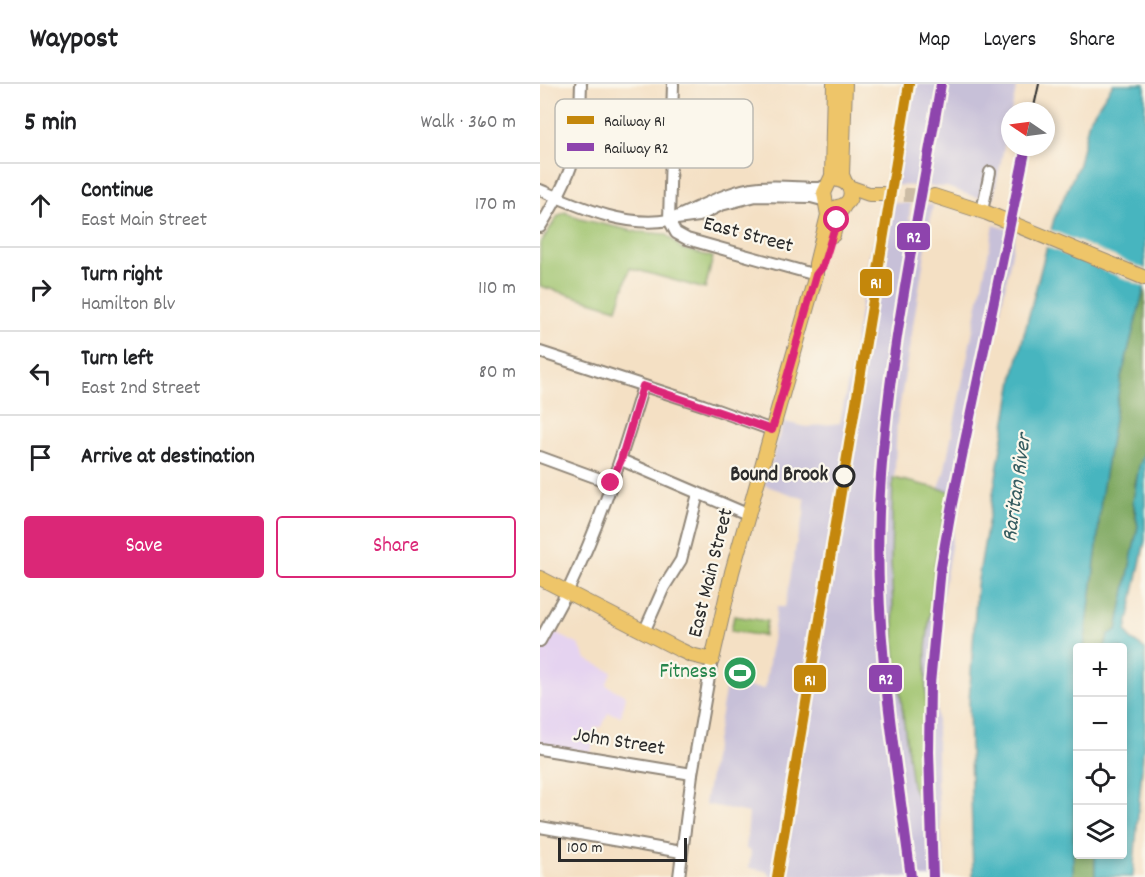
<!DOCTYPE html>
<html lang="en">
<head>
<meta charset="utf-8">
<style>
	body { margin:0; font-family:Dekko,sans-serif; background:#f2f2f2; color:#202124 }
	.controls { position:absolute; right:18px; bottom:18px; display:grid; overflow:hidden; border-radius:6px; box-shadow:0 3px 9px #0003 }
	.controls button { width:54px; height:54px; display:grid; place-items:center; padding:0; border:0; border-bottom:2px solid #e0e0e0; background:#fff; color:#202124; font:30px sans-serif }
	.compass { position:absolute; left:461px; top:18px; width:54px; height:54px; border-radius:50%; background:#fff; box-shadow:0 3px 9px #0003; rotate:283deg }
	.scale { position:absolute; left:18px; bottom:15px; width:129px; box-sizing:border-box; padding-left:6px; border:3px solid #2b2b2b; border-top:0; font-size:16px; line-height:21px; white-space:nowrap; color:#2b2b2b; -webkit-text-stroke:4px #fbf7ec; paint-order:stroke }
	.stop { position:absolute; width:18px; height:18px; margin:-14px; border:4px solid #db2777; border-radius:50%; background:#fff }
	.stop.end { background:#db2777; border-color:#fff; box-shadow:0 2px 6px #0008 }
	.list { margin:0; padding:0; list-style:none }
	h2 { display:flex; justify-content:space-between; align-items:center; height:78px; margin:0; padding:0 24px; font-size:26px }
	h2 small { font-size:20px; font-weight:400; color:#757577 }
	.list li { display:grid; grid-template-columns:39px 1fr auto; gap:18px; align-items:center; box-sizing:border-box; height:84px; padding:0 24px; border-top:2px solid #e0e0e0 }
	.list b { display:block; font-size:22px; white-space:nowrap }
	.list p { margin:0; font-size:20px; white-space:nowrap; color:#757577 }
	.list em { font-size:20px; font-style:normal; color:#757577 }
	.actions { display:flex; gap:12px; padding:18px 24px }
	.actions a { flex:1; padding:14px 0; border:2px solid #db2777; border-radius:6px; text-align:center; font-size:21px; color:#db2777 }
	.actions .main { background:#db2777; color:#fff }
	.icon { flex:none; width:33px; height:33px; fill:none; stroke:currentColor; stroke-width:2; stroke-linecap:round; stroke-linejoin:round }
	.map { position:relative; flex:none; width:605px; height:793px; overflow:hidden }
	header { display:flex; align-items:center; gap:36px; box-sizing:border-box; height:84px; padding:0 30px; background:#fff; border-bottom:2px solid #e0e0e0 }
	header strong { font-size:28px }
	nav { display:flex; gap:33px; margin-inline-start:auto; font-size:21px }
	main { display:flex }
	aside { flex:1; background:#fff }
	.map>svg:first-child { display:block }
	.built { fill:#e5d3f0 }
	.industrial { fill:#c7c0d8 }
	.green { fill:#9ec26c; stroke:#64764c; stroke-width:1.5 }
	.forest { fill:#7ea860; stroke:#546a46; stroke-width:1.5 }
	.water { fill:#46b5bf; stroke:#387075; stroke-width:1.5 }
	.pier { fill:#f4e0c4 }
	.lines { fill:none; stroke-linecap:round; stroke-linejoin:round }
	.major-tunnel { stroke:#ccbca5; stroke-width:14; stroke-dasharray:14 7; stroke-linecap:butt }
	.minor-casing { stroke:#908678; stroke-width:14 }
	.major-casing { stroke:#908678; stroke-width:16 }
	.minor { stroke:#fff; stroke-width:10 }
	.major { stroke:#eec569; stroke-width:14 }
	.rail { stroke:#2b2b2b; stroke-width:2 }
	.rail-1-casing { stroke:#fbf7ec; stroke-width:15 }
	.rail-2-casing { stroke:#fbf7ec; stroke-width:15 }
	.rail-1 { stroke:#c4870b; stroke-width:10 }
	.rail-2 { stroke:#8e44ad; stroke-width:10 }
	.route { stroke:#db2777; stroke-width:8 }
	.stop-dot { fill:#fbf7ec; stroke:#2b2b2b; stroke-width:3 }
	.labels { text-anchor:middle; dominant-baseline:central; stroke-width:4.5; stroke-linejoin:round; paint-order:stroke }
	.street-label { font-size:21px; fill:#2b2b2b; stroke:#fbf7ec }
	.stop-label { font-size:21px; font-weight:bold; fill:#2b2b2b; stroke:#fbf7ec; text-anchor:end }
	.leisure-label { font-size:21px; fill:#27864d; stroke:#fbf7ec; text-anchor:end }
	.water-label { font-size:22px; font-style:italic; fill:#345b5f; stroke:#fbf7ec }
	.key { fill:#fbf7ec; stroke:#bdbab2; stroke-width:1.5 }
	.key-label { font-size:16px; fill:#2b2b2b }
	.line-badge { stroke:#fbf7ec; stroke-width:2 }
	.badge-label { font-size:16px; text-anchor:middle; font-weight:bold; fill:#fff }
</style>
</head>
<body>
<header>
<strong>Waypost</strong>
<nav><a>Map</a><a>Layers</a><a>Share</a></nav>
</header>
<main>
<aside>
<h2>5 min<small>Walk · 360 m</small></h2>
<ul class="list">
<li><svg class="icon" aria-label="ahead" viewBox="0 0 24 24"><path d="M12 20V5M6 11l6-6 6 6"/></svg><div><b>Continue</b><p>East Main Street</p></div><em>170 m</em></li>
<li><svg class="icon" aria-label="right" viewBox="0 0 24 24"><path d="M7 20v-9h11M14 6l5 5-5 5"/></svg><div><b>Turn right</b><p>Hamilton Blv</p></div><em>110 m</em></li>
<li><svg class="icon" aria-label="left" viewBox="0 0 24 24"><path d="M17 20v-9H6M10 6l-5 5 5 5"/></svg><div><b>Turn left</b><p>East 2nd Street</p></div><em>80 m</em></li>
<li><svg class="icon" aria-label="arrive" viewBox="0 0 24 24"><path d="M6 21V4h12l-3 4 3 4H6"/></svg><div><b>Arrive at destination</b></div></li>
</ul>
<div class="actions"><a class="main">Save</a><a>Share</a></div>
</aside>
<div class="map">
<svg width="605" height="793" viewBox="0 0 605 793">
	<rect width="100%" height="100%" fill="#fbf7ec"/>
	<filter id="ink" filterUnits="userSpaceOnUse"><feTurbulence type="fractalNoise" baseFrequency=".0167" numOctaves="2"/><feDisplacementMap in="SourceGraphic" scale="12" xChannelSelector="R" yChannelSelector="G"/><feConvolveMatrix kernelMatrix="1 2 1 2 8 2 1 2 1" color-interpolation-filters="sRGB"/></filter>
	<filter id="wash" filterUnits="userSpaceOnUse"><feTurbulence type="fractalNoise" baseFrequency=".008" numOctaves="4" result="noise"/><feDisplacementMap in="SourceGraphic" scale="24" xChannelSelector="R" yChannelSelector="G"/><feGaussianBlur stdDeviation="1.35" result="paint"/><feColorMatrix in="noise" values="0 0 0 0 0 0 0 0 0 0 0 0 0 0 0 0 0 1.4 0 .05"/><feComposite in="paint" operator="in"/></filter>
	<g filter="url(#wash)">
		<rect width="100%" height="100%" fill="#f4e0c4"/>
		<path class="built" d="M12,547l27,14 7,14 26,13 -6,13 20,11 -5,20 -13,-3 -6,14h-7l-4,26 -51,-9v-90z"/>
		<g class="industrial">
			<path d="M363,0h114l-24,116 -21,-4 -25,-9 -58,-2z"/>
			<path d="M345,119h26l-2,16 3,1 5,-17 16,2 -36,217 -6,139 4,91 17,132 12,30 2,-165 10,-92 14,-66 -11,-3 5,-15 50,-248 22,7 -25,128 -31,133 -18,107 -5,83v99l8,95h-174l-5,-6 -17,-3 2,-17 -5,-2 3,-36 -44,-9 21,-119 39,4 12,-82h8l12,-67 7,-24 1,-17 -41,-14 20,-63 23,5 33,-4 12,-63 18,-109 10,-24z"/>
		</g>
		<g class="green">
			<path d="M25,128l15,7 58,13 28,2 16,15 31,8 -8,32 -75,-21 -13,41 -77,-23v-42l18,-28z"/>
			<path d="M353,394l57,13 -14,66 -10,92 -1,167 -13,-31 -17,-133 -4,-91z"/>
			<path d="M194,532l33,5 -3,15 -33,-5z"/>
		</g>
		<g class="forest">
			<path d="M603,207h2v160l-10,32 -1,28 4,15 -21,104 -11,11 -1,6 -21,1 13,-102 4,-48 20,-120z"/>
			<path d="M537,631l1,139 17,1v22h-22v-87z"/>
		</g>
		<g class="water">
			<path d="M573,0h32v201l-24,93 -20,120 -4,48 -13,101 -6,1c-1,76 -5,152 -5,229h-100l-4,-175 8,-117 38,-216 39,-150 25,-55 10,-44z"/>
			<path d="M605,367v89l-19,91 5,8 14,10v81l-12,147h-38v-22l27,-1v-206l-17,-1 4,-13 8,-4 21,-104 -5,-25 6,-35z"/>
		</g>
		<path class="pier" d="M509,145l96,40v18l-101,-41z"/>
	</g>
	<g filter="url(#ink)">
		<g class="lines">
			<path class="major-tunnel" d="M343,110l51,2"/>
			<defs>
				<g id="minor">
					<path d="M133,0l-4,136 7,13 11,6 129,36"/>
					<path d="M0,106c40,17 85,38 129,30"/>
					<path d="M286,117l-15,-4 -55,-1 -35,9 -22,11 -30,4c30,-12 58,-30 91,-33 20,-2 40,1 60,1l7,-3"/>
					<path d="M442,127l8,-39"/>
					<path d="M0,143c15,-24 31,-53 37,-81 4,-20 3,-42 4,-62"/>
					<path d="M0,268l163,53 69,25"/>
					<path d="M0,373l71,26"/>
					<path d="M81,376l126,54"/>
					<path d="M104,548l20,-45 17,-27 17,-66"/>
					<path d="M0,557c10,-19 21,-38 31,-57 30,-63 52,-131 72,-198"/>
					<path d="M0,665l152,25"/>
					<path d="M0,743l141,25"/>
					<path d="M139,793l13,-103 20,-114"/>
				</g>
				<g id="major">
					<path d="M305,0l-3,91 3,7"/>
					<path d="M309,103l20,7h14"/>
					<path d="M394,112l53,17 158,65"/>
					<path d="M297,123c17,-2 19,-23 1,-27"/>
					<path d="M293,151l5,-20 6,-9"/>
					<path d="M0,494l138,71 13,6 21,5 20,-88 84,-297v-11l12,-49 -4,-22 8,-17 2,-92"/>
				</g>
			</defs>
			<use href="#minor" class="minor-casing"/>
			<use href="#major" class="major-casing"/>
			<use href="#minor" class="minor"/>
			<use href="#major" class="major"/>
			<g class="rail">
				<path d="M493,27l6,-27"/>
				<path d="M371,793c-16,-122 -37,-243 -32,-366 6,-143 38,-286 62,-427"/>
				<path d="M393,793l-4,-125 1,-68 11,-117 11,-63 74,-357"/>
			</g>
			<defs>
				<path id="rail-1" d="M237,793l132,-793"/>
				<g id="rail-2">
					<path d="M371,793c-16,-122 -37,-243 -32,-366 6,-143 38,-286 62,-427"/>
					<path d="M393,793l-4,-125 1,-68 11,-117 11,-63 74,-357"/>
				</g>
			</defs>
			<use href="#rail-1" class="rail-1-casing"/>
			<use href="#rail-2" class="rail-2-casing"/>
			<use href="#rail-1" class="rail-1"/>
			<use href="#rail-2" class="rail-2"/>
		</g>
	</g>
	<g class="lines" filter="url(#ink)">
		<path class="route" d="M71,399l10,-23 22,-74 129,44 44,-155 7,-9 14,-46"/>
	</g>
	<defs>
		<symbol id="stadium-disc" viewBox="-11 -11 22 22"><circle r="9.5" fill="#2e9e5b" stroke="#fbf7ec"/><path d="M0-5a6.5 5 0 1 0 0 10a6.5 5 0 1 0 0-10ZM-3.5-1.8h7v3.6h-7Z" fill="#fff"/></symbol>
	</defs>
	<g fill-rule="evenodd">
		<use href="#stadium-disc" x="181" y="570" width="38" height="38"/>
	</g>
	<circle class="stop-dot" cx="304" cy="392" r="10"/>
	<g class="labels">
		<g class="street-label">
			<text transform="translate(208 152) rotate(15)">East Street</text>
			<text transform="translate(172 489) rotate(-76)">East Main Street</text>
			<text transform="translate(79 659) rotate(9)">John Street</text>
		</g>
		<g class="stop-label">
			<text x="288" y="392">Bound Brook</text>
		</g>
		<g class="leisure-label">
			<text x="177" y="589">Fitness</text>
		</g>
		<g class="water-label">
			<text transform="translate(478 404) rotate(-82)">Raritan River</text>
		</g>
	</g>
	<rect x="15" y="15" width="198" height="69" rx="9" class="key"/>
	<rect x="27" y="32" width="27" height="8" fill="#c4870b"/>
	<rect x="27" y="59" width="27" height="8" fill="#8e44ad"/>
	<g class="key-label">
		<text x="64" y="42">Railway R1</text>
		<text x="64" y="69">Railway R2</text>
	</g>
	<g class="line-badge">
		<rect x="356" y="138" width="35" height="29" rx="6" fill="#8e44ad"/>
		<rect x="319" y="184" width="34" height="29" rx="6" fill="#c4870b"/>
		<rect x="328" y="580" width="35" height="29" rx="6" fill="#8e44ad"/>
		<rect x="253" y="580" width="34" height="29" rx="6" fill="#c4870b"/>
	</g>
	<g class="badge-label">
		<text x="374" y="158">R2</text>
		<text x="336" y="204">R1</text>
		<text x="346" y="600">R2</text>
		<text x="270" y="601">R1</text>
	</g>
</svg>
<div class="controls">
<button>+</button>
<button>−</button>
<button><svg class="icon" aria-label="locate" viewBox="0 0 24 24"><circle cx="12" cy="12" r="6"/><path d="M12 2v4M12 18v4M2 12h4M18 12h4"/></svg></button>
<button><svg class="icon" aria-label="layers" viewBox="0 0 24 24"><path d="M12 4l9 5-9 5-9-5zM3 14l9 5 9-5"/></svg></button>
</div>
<svg class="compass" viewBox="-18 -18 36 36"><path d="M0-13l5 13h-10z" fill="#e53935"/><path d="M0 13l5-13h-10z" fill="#757577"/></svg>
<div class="scale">100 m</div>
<div class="stop" style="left:297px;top:136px"></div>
<div class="stop end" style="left:71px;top:399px"></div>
</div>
</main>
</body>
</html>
